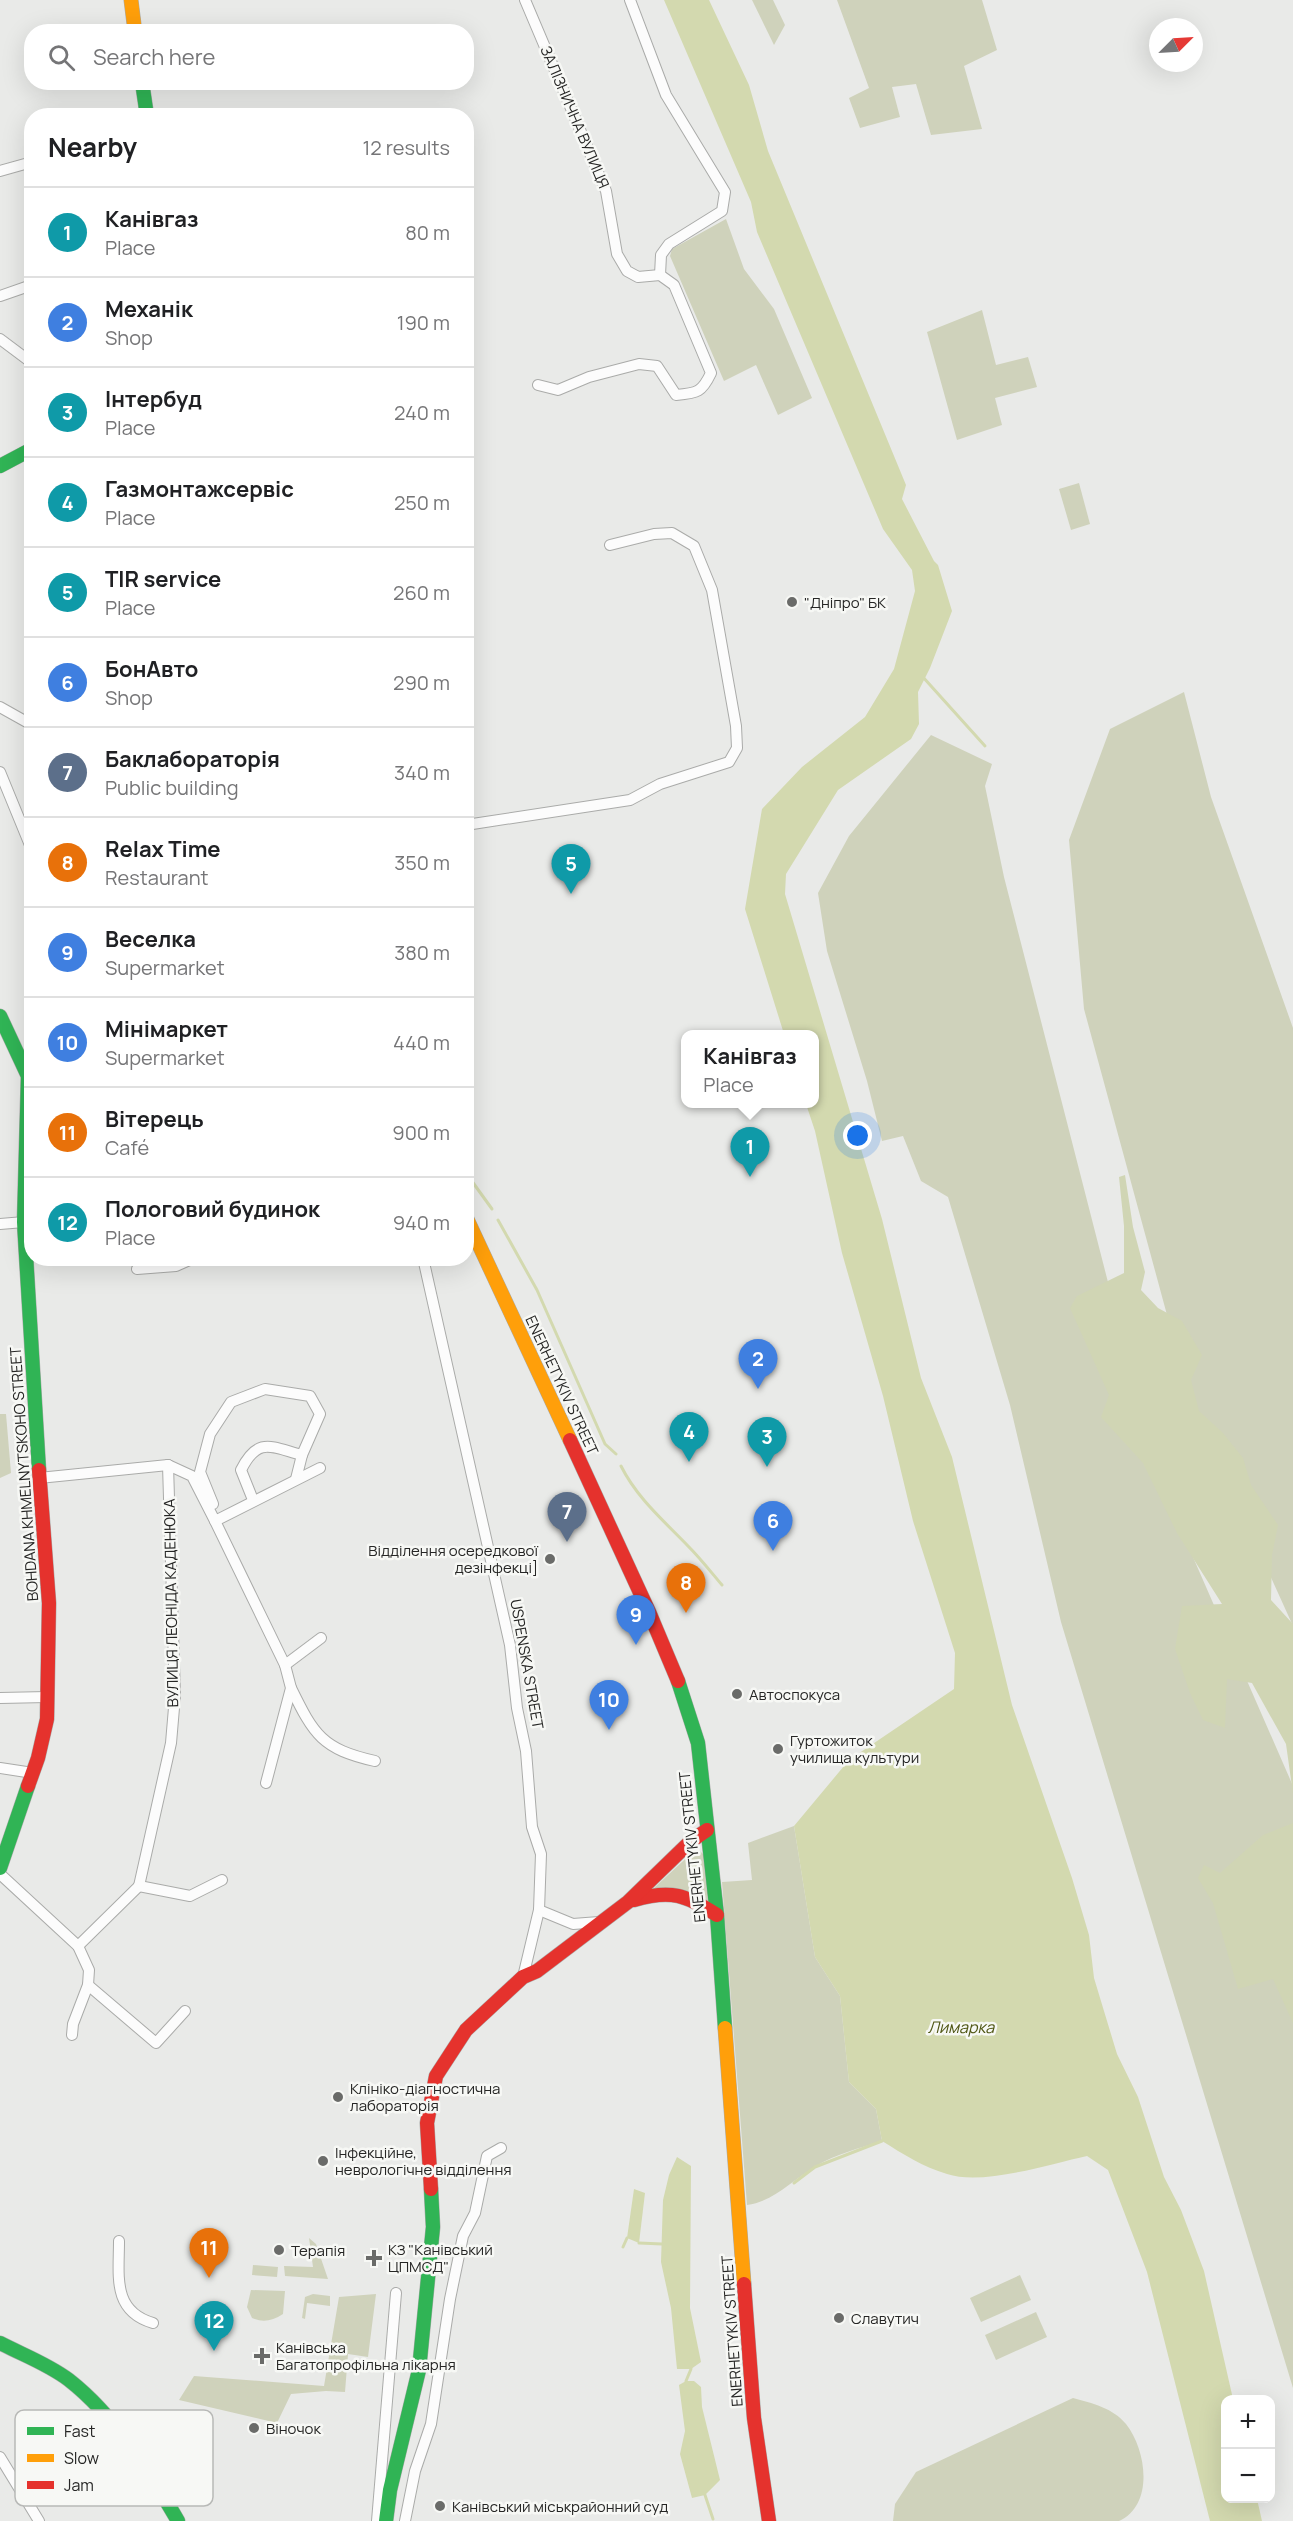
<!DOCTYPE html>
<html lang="en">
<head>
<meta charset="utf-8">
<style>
	body { margin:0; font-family:Manrope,sans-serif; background:#f2f2f2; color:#202124 }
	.controls { position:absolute; right:18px; bottom:18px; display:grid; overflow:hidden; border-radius:12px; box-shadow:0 6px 24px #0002 }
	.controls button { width:54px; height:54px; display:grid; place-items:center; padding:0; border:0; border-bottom:2px solid #e0e0e0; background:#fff; color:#202124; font:30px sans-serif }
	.compass { position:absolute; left:1149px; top:18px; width:54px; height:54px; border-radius:50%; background:#fff; box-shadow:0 6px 24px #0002; rotate:66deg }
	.you { position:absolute; left:858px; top:1136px; width:21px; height:21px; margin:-15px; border:4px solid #fff; border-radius:50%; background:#1a73e8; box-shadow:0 0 0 9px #1a73e833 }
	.badge { display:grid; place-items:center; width:39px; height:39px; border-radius:50%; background:#ea580c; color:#fff; font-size:20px; font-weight:700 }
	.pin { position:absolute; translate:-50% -50px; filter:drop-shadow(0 2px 3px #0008) }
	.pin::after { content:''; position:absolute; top:32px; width:21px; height:18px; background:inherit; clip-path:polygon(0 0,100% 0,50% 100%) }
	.popup { position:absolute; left:681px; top:1030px; width:138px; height:78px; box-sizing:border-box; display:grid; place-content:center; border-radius:12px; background:#fff; filter:drop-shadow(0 2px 4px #0005); font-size:20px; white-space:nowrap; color:#757577 }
	.popup b { font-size:22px; color:#202124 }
	.popup::after { content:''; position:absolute; left:50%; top:100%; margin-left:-12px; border:12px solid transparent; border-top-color:#fff }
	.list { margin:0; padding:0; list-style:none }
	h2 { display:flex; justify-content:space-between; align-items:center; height:78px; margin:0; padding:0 24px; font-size:26px }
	h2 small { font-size:20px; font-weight:400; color:#757577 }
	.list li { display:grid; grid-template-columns:39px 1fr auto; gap:18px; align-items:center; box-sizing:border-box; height:90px; padding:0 24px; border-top:2px solid #e0e0e0 }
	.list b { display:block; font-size:22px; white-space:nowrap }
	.list p { margin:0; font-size:20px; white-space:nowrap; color:#757577 }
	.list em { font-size:20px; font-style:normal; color:#757577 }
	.icon { flex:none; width:33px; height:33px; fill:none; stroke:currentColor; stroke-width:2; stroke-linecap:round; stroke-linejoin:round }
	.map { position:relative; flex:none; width:1293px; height:2521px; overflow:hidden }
	.search { position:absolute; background:#fff; box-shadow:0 6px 24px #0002; left:24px; top:24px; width:450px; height:66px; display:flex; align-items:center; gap:15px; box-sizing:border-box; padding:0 21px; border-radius:24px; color:#757577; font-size:22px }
	.panel { position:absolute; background:#fff; box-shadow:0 6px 24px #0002; left:24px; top:108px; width:450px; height:1158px; border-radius:24px }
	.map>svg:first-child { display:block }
	.green { fill:#cfd2bb }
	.forest { fill:#d0d5b4 }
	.water { fill:#d3d9af }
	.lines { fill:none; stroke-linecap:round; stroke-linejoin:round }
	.stream { stroke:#d3d9af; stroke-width:3 }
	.street-casing { stroke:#aaaba9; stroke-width:12 }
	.fast-casing { stroke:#aaaba9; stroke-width:15 }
	.slow-casing { stroke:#aaaba9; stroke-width:15 }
	.jam-casing { stroke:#aaaba9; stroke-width:15 }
	.street { stroke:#fcfcfc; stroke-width:10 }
	.fast { stroke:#30b455; stroke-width:14 }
	.slow { stroke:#ff9f0a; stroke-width:14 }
	.jam { stroke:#e5322d; stroke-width:14 }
	.poi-dot { fill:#6a6b69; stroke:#f7f8f5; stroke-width:2 }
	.labels { text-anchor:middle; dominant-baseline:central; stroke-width:5; stroke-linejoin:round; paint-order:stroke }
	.street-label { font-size:15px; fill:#262625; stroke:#f7f8f5 }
	.poi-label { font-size:15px; fill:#262625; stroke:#f7f8f5; text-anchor:start }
	.water-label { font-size:16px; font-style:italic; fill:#4f5614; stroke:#f7f8f5 }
	.key { fill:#f7f8f5; stroke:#b8b9b7; stroke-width:1.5 }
	.key-label { font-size:16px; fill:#262625 }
</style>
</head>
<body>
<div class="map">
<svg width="1293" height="2521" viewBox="0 0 1293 2521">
	<rect width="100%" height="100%" fill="#e9eae8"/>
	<g class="green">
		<path d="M752,0h21l12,25 -11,20z"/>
		<path d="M837,0h145l15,50 -33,16 18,63 -51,6 -15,-51 -24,3 8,30 -40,11 -11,-30 20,-10z"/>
		<path d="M726,219l18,50 30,40 38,89 -34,17 -22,-50 -32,16 -54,-125 2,-7z"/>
		<path d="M982,310l14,55 32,-8 9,30 -42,11 7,27 -45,15 -30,-108z"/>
		<path d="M1079,483l11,41 -19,6 -12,-41z"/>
		<path d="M1184,692l27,105 82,231v598l-104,-230 -105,-387 -15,-169 41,-111z"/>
		<path d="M931,735l61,29 -7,22 19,91 154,600 135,309v602l-232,-766 -51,-217 -62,-208 -27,-16 -18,-45 -21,5 -15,-60 -40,-130 -9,-58 31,-57z"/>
		<path d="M0,1414h6l5,59 -11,5z"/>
		<path d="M794,1826l21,131 25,39 9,86 27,27 6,32c-22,7 -46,13 -66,25 -24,14 -41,35 -69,39l-25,-323 30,-2 -4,-37z"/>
		<path d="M697,1848l6,6 5,48 -55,-13z"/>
		<path d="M309,2238l7,6 12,35 -43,-3 -1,-10 29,1z"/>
		<path d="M253,2265l25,2 -1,10 -25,-2z"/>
		<path d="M1020,2275l11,25 -50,22 -11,-24z"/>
		<path d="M251,2290l34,1 -2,23c-11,7 -20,9 -31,4l-5,-11z"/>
		<path d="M313,2294l17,2v10l-23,-3 -2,16 -3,-1 3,-21z"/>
		<path d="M376,2294l-8,63 -20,-3 -3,38 -19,-1 -35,3 -14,29 -98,-23 15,-24 130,10 15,-89z"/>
		<path d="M1036,2312l11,25 -51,23 -11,-25z"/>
		<path d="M1073,2398c19,5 40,10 53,26 21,27 28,81 -7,97h-226l2,-17 21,-32z"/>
	</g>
	<g class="forest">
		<path d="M1125,1175l8,52 12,45 -4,18 17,18 24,13 20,34 -11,25 8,31 24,22 20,25 8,27 27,40 -6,30 -1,45 22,24v170l-7,-50 -34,-61 -25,-4 -2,49 -22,-8 -13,-27 -15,-44 7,-43 40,-2 -45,-71 -34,-70 -42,-46 8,-22 -39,-87 7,-12 47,-23v-47l-5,-49z"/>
		<path d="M1293,1823v200l-20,-44 -35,10 -25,-86 -15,-25 6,-13 16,8 43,-38z"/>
	</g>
	<g class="water">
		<path d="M664,0h45l40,85 19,66 138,334 -4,14 32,62 4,4 14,46 -22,57 -12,24 1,32 -8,15 -73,51 -52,84 -1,20 97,325 39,159 31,79 60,248 60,173 17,57 5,43 23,76 21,43 26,80 17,33 23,61 29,128 -7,1v98l31,1 5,22h-52l-63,-249 -39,-102 -21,-14c-37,8 -104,30 -140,18 -24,-7 -44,-20 -65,-33l-6,-32 -27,-27 -9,-86 -25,-39 -21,-131 55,-66 105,-71 1,-36 -42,-132 -30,-125 -41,-143 -27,-122 -9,-27h8v-70h-30l-39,-125 17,-100 40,-42 63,-50 29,-48 21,-78 -3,-21 -29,-41 -126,-297 -6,-30z"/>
		<path d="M677,2157l14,9 -1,142 11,54 -10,7h-14l-6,-61 -10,-46 2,-62 6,-25z"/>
		<path d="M634,2189l11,4 -6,50 -12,-5z"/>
		<path d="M686,2381h8l7,6 1,20 18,73 -15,15 -13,3 -12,-44 5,-23 -6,-46z"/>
	</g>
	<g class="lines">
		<g class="stream">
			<path d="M922,676l63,70"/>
			<path d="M466,1173l26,36"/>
			<path d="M498,1220l39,70 68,154 11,10"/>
			<path d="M621,1466c16,32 42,54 67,80 12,12 23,26 34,39"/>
			<path d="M794,2183l21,-16 67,-26"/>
			<path d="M639,2243l23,1"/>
			<path d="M623,2247l4,-9"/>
			<path d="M686,2381l5,-12"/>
			<path d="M705,2495l8,24"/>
		</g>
		<defs>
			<g id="street">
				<path d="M525,0l81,191 11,63 10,17 11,6 22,-2 14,10 37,88c-9,19 -13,20 -35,22l-19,-29 -18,-2 -50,13 -31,13 -20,-5"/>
				<path d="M630,0l36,95 59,97 -3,19 -53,33 -8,11 -1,20"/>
				<path d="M0,171l32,-9"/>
				<path d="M0,296l26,-9"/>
				<path d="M0,339l32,24"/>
				<path d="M0,707l32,18"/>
				<path d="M0,772l32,78"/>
				<path d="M466,825l164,-25 30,-16 69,-22 8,-14 -1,-22 -24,-136 -18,-44 -22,-13 -18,1 -44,11"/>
				<path d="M0,1224l24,-2"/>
				<path d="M423,1258l87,387 7,63 9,43 6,76 9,27 -2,56 34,14 26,-2"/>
				<path d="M137,1269l39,-3 18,-8"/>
				<path d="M168,1465l24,11 23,45 105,-53"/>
				<path d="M39,1478l129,-13"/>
				<path d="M296,1479l6,-24"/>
				<path d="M213,1504l-13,-32 10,-38 21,-32 34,-13 45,7 10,18 -18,41c-31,-8 -44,-19 -61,15l12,30"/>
				<path d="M215,1521l70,144 6,23 -25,95"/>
				<path d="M285,1665l36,-27"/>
				<path d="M291,1688c23,47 31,61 84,73"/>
				<path d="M0,1698l47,-1"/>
				<path d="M0,1768l33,5"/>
				<path d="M0,1874l78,72 11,24 -1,15 -15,39 -1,11"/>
				<path d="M139,1886l32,-143 4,-47 -7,-231"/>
				<path d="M139,1886l51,10 32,-16"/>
				<path d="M78,1946l61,-60"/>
				<path d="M523,1977l16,-67"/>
				<path d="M88,1985l68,58 29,-32"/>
				<path d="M119,2241c0,35 -7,70 34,82"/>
				<path d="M0,2457l39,64"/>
				<path d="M377,2521l19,-228"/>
				<path d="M405,2521l10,-50 16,-47 19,-125 13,-63 12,-23 12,-57 14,-8"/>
			</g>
			<g id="fast">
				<path d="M142,82l5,34"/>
				<path d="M0,466l32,-17"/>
				<path d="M0,1016l28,60 -4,146 15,248"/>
				<path d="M678,1681l20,62 19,172 8,113"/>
				<path d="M0,1868l28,-82"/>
				<path d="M0,2343c23,12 48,21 69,37 46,36 80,91 109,141"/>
				<path d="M386,2521l4,-31 29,-120 14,-143 -2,-38"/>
			</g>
			<g id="slow">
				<path d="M131,0l4,32"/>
				<path d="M466,1217l104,223"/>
				<path d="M725,2028l19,256"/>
			</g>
			<g id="jam">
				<path d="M570,1440l79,172 29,69"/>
				<path d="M28,1786l10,-28 9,-39 2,-116 -10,-133"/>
				<path d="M634,1900c37,-11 52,-5 83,15"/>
				<path d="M431,2189l-4,-66 9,-47 30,-46 57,-53 14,-6 91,-69 63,-61 16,-11"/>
				<path d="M744,2284l10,134 15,103"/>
			</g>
		</defs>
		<use href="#street" class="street-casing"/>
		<use href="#fast" class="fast-casing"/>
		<use href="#slow" class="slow-casing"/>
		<use href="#jam" class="jam-casing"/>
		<use href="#street" class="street"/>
		<use href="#fast" class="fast"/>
		<use href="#slow" class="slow"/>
		<use href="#jam" class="jam"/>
	</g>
	<g class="poi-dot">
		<circle cx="792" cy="602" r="6"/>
		<circle cx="550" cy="1559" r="6"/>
		<circle cx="737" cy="1694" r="6"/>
		<circle cx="778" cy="1749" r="6"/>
		<circle cx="338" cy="2097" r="6"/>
		<circle cx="323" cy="2161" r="6"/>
		<circle cx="279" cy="2250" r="6"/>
		<path d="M371 2249h6v6h6v6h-6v6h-6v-6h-6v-6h6z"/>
		<circle cx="839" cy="2318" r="6"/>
		<path d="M259 2347h6v6h6v6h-6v6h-6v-6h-6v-6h6z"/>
		<circle cx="254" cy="2428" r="6"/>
		<circle cx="440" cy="2506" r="6"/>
	</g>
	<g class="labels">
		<g class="street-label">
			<text transform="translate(575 117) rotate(67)">ЗАЛІЗНИЧНА ВУЛИЦЯ</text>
			<text transform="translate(562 1385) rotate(65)">ENERHETYKIV STREET</text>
			<text transform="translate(24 1474) rotate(-94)">BOHDANA KHMELNYTSKOHO STREET</text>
			<text transform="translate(171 1603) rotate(-91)">ВУЛИЦЯ ЛЕОНІДА КАДЕНЮКА</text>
			<text transform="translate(527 1664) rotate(80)">USPENSKA STREET</text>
			<text transform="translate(692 1847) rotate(-96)">ENERHETYKIV STREET</text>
			<text transform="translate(732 2331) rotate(-94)">ENERHETYKIV STREET</text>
		</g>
		<g class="poi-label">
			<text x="804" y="602">"Дніпро" БК</text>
			<text x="538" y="1550" text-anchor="end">Відділення осередкової<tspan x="538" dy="17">дезінфекці]</tspan></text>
			<text x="749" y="1694">Автоспокуса</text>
			<text x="790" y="1740">Гуртожиток<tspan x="790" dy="17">училища культури</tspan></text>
			<text x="350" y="2088">Клініко-діагностична<tspan x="350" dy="17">лабораторія</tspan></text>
			<text x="335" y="2152">Інфекційне,<tspan x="335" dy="17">неврологічне відділення</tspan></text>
			<text x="388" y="2249">КЗ "Канівський<tspan x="388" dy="17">ЦПМСД"</tspan></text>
			<text x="291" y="2250">Терапія</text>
			<text x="851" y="2318">Славутич</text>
			<text x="276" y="2347">Канівська<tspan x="276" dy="17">Багатопрофільна лікарня</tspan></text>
			<text x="266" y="2428">Віночок</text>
			<text x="452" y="2506">Канівський міськрайонний суд</text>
		</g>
		<g class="water-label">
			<text x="961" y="2027">Лимарка</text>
		</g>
	</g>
	<rect x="15" y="2410" width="198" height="96" rx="9" class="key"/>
	<rect x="27" y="2427" width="27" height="8" fill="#30b455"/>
	<rect x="27" y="2454" width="27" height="8" fill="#ff9f0a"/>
	<rect x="27" y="2481" width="27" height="8" fill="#e5322d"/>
	<g class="key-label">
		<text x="64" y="2437">Fast</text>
		<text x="64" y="2464">Slow</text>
		<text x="64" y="2491">Jam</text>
	</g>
</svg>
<div class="controls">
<button>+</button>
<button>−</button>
</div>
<svg class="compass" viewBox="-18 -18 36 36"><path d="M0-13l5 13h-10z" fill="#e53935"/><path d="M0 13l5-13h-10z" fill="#757577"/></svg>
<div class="you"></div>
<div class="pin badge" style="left:750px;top:1177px;background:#0f9aa8">1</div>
<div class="popup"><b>Канівгаз</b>Place</div>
<div class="pin badge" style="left:758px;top:1389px;background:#3f7fe0">2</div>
<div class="pin badge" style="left:767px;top:1467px;background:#0f9aa8">3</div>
<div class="pin badge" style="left:689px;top:1462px;background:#0f9aa8">4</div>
<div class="pin badge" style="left:571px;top:894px;background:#0f9aa8">5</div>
<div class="pin badge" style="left:773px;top:1551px;background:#3f7fe0">6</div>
<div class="pin badge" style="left:567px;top:1542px;background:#5c6f8a">7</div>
<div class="pin badge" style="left:686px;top:1613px;background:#e8710a">8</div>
<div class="pin badge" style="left:636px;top:1645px;background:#3f7fe0">9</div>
<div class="pin badge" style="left:609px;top:1730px;background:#3f7fe0">10</div>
<div class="pin badge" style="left:209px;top:2278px;background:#e8710a">11</div>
<div class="pin badge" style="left:214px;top:2351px;background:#0f9aa8">12</div>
<div class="search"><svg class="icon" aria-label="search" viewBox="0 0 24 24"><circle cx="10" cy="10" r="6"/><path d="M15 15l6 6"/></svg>Search here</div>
<section class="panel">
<h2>Nearby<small>12 results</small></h2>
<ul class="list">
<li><span class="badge" style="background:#0f9aa8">1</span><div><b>Канівгаз</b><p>Place</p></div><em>80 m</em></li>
<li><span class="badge" style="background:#3f7fe0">2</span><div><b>Механік</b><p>Shop</p></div><em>190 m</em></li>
<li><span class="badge" style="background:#0f9aa8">3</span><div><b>Інтербуд</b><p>Place</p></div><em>240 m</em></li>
<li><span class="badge" style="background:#0f9aa8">4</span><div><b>Газмонтажсервіс</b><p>Place</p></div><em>250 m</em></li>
<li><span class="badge" style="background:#0f9aa8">5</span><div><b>TIR service</b><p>Place</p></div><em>260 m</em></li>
<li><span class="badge" style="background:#3f7fe0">6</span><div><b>БонАвто</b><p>Shop</p></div><em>290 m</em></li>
<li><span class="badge" style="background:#5c6f8a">7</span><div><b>Баклабораторія</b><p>Public building</p></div><em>340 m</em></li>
<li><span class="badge" style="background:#e8710a">8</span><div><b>Relax Time</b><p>Restaurant</p></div><em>350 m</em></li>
<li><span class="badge" style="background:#3f7fe0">9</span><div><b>Веселка</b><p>Supermarket</p></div><em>380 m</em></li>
<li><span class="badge" style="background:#3f7fe0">10</span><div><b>Мінімаркет</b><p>Supermarket</p></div><em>440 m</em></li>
<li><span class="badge" style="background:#e8710a">11</span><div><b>Вітерець</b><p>Café</p></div><em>900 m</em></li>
<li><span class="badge" style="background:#0f9aa8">12</span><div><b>Пологовий будинок</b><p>Place</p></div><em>940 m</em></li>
</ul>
</section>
</div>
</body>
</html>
